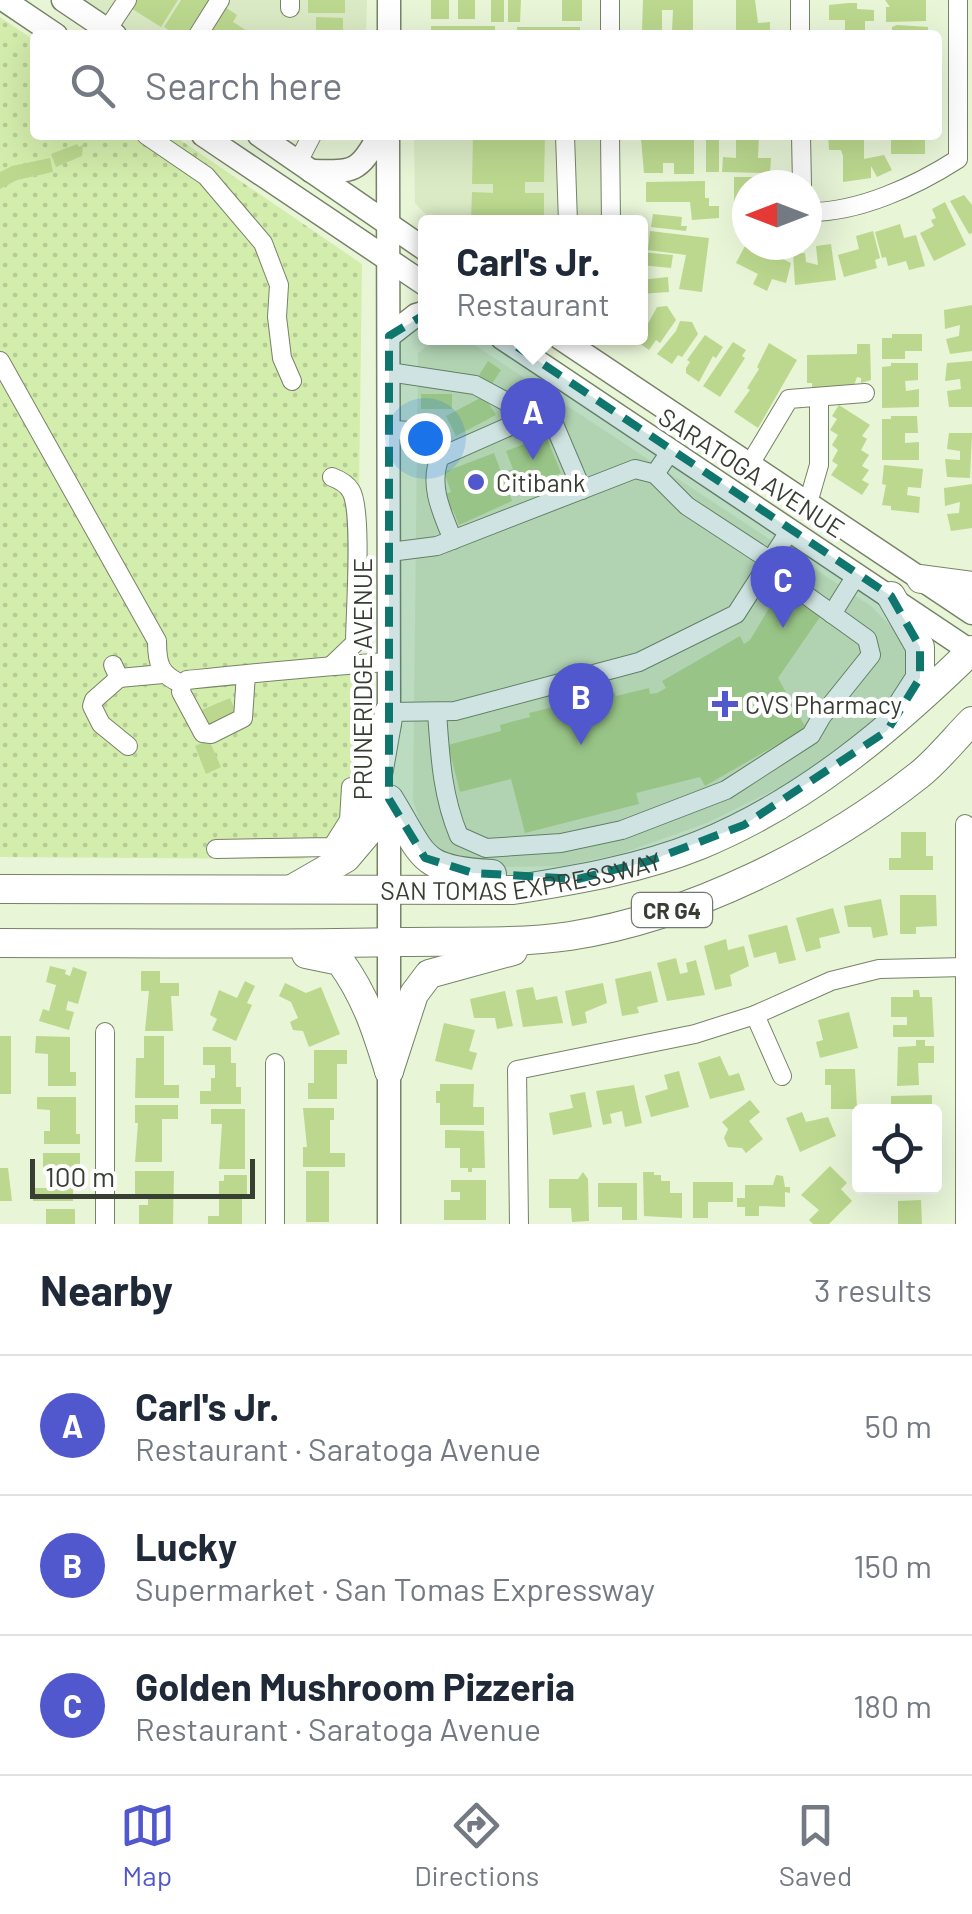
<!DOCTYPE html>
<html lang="en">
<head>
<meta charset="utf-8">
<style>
	body { margin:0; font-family:Barlow,sans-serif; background:#f2f2f3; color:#1f2937 }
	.controls { position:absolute; right:30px; bottom:30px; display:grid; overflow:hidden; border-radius:10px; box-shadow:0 10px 40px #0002 }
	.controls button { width:90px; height:90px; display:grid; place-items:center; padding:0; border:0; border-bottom:2px solid #e0e1e3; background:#fff; color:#1f2937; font:50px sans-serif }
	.compass { position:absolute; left:732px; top:170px; width:90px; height:90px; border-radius:50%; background:#fff; box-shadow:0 10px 40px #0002; rotate:270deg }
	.scale { position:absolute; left:30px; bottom:25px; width:225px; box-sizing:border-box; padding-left:10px; border:5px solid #393e32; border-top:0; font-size:28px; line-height:35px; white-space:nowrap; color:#393e32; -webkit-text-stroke:8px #fff; paint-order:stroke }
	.you { position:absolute; left:425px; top:438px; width:35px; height:35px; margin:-25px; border:8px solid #fff; border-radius:50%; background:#1a73e8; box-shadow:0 0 0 15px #1a73e833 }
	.badge { display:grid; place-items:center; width:65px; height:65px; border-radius:50%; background:#5157cd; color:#fff; font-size:32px; font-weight:700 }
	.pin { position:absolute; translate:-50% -82px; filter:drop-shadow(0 2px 5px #0008) }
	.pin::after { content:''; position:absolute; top:52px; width:35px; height:30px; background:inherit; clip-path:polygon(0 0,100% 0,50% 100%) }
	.popup { position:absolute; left:418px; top:215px; width:230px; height:130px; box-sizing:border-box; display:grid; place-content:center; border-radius:10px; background:#fff; filter:drop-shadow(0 2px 8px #0005); font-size:32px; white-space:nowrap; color:#747a83 }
	.popup b { font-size:38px; color:#1f2937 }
	.popup::after { content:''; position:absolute; left:50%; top:100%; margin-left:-20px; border:20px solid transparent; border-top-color:#fff }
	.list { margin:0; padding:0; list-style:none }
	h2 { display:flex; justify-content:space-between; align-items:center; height:130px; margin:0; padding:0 40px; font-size:42px }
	h2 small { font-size:32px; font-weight:400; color:#747a83 }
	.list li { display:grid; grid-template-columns:65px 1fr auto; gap:30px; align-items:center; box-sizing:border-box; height:140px; padding:0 40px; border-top:2px solid #e0e1e3 }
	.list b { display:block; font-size:38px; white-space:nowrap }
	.list p { margin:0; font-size:32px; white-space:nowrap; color:#747a83 }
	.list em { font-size:32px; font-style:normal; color:#747a83 }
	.icon { flex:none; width:55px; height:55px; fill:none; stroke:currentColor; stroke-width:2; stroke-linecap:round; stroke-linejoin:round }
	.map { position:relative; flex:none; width:972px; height:1224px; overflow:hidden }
	.search { position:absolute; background:#fff; box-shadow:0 10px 40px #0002; left:30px; right:30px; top:30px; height:110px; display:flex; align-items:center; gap:25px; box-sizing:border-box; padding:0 35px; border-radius:10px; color:#747a83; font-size:38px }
	.sheet { height:550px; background:#fff }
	nav { display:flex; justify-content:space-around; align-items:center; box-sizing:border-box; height:140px; border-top:2px solid #e0e1e3; background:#fff; font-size:28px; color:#747a83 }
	nav a { display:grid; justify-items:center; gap:5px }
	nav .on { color:#5157cd }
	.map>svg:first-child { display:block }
	.built { fill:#daeac4 }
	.grass { fill:url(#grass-dots) }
	.building { fill:#bbd88e }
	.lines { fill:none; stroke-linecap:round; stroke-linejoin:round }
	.minor-casing { stroke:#778367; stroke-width:20 }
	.major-casing { stroke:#778367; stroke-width:25 }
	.highway-casing { stroke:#778367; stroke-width:30 }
	.minor { stroke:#fff; stroke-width:18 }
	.major { stroke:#fff; stroke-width:22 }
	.highway { stroke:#fff; stroke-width:28 }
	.marked { fill:#0f766e; fill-opacity:0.2; stroke:#0f766e; stroke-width:8; stroke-dasharray:20 12; stroke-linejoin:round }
	.poi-dot { fill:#5157cd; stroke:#fff; stroke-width:4 }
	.labels { text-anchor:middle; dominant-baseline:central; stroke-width:8; stroke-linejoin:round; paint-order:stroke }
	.shield { fill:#fff; stroke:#747870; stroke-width:2.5 }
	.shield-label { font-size:22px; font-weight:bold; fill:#393e32 }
	.street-label { font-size:25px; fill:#393e32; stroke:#fff }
	.poi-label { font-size:25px; fill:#393e32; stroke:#fff; text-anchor:start }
</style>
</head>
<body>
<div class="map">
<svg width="972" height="1224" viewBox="0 0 972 1224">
	<defs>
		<pattern id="grass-dots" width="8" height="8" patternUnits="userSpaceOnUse" patternTransform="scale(2.5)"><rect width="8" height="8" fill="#d3edac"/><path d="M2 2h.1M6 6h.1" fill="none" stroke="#b6cc94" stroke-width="1.8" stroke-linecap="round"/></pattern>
	</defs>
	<rect width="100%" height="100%" fill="#e8f5d7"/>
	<g class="built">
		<path d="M79,0h288l-1,35h-232z"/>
		<path d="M414,135h190l-3,87h-168l-18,-19z"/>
		<path d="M437,338h27l407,268 38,39 -1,34 -27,41 -76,55 -98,48 -87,31 -57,12 -62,1 -57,-6 -19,-22 -12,-39 5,-447z"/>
	</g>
	<path class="grass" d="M0,17l35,24v94h138l189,129 -7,531 -20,57 -33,7 -302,-2z"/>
	<g class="building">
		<path d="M129,0h49l-17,27 -35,-22z"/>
		<path d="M181,0h28l-23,35h-10l-12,-8z"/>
		<rect x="308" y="0" width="37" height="13"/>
		<rect x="431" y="0" width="18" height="19"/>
		<rect x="458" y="0" width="17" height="19"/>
		<rect x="491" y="0" width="13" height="22"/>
		<path d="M508,0h13l-1,22h-12z"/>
		<rect x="562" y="0" width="20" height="21"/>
		<path d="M643,0h50v31h-21l1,-21h-11v21l-20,-1z"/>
		<path d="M736,0h19l3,23 12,-1v13h-34z"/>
		<path d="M885,0h41v21l-40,1v-15h4z"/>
		<path d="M849,3h8v6l17,1v11h-9v14h-20v-15h-16v-15z"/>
		<path d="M225,7l12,8 -4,7 21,13h-44z"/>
		<path d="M316,17l27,1v17h-27z"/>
		<path d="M897,25l31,2v8h-36v-8z"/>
		<rect x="431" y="26" width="64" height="9"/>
		<rect x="517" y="27" width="63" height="8"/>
		<path d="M473,135h72l-1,47h-19v11h19v29h-73l1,-30 21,1v-9h-21z"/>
		<path d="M736,135h23l-1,23h13l-1,15 -48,-1 1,-15 13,1z"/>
		<path d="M828,135h36v24l20,-4 8,15 -15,7 -6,-11v12l-28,4v-26l-2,-6h-12z"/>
		<path d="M891,135l34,2v17h-34z"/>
		<rect x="706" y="138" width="13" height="34"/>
		<path d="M641,139l53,1v34h-20v-11h-11v10h-19z"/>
		<path d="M77,144l2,3 4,-2 -1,11 -26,11 -5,-13z"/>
		<path d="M50,158l3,14 -36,8 -17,9v-17l12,-6z"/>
		<path d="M734,177h35v8h-22v34l-13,-1z"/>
		<path d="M705,181v17h4v8h10v12l-27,2 -2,-18h-44v-20z"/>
		<path d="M964,195l8,10v28l-3,1 -19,-33z"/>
		<path d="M945,202l21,43 -32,16 -14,-28 14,-7 -3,-6 5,-2 -4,-9z"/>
		<path d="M653,214l29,3 -1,9h6l-1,5 -35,-4z"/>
		<path d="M900,224l4,14 12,-3 9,31 -16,4 -3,-9 -18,5 -2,-9 -4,1 -7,-26z"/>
		<path d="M650,231l59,7 -7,54 -23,-3 7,-34 -38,-5z"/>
		<path d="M873,231l7,27 -5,2 2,8 -33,9 -6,-22 21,-6 -3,-13z"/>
		<path d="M746,244l22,9 4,-8 16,3 -5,11 8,4 -5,20 -14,-4 -5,12 -14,-7 5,-10 -22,-11z"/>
		<path d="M831,244l5,36 -41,5 -2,-31 12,-1 1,9 12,3 -2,-19z"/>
		<path d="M640,252l33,3 -2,13 -31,-3z"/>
		<path d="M668,277l1,15 -29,2v-14z"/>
		<path d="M972,305v46l-22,3 -4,-15 13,-3 1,-11 -15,4 -1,-19z"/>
		<path d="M667,306l9,14 -16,23 -4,-3 -7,10 -17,-12h8v-10l4,3 13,-24z"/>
		<path d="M680,321l12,1 6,12 -16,23 -4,-2 -6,9 -15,-10 19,-23z"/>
		<path d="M892,334h30v17h-17v8h-23v-21h10z"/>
		<path d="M705,335l18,12 -7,11 -3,-2 -14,26 -13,-9v-5l4,-6 -3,-2z"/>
		<path d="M733,342l13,8 -4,6 3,2 -25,39 -17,-11z"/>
		<path d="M769,343l28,17 -39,68 -24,-16 16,-22 -3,-2 12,-19 -2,-2z"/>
		<path d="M857,344h13l1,36 -10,3v-5l-4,-1 -4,11 -17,3v-5h-7v5l-17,-3v-5h-5v-28l50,-1z"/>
		<path d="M488,361l13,9 -17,26 12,19 -40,21 -10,-20 38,-20 -13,-8z"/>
		<path d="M972,361v46h-23l-2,-16 14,-2 -1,-10 -15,2 2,-18z"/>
		<path d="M891,363h27v17l-13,1 1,10 13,-2v18l-37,1v-41l9,-1z"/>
		<rect x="421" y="394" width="31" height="15"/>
		<path d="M839,405l31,20 -8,11 5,3 -6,11 8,5 -7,11 7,4 -7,10 7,4 -7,11 -31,-20 7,-10 -6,-4 6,-11 -6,-5 6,-10 -8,-5 7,-11 -5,-3z"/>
		<path d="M891,416h26l1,17h-13v10l14,-1v18h-37v-41h9z"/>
		<path d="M949,433h23l-2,45 -23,-1 -2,-18 15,1v-9l-13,-2z"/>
		<path d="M546,436l15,37 -37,15 -3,-7 -8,3 -5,-13 5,-2 -7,-18z"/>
		<path d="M494,453l18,48 -53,24 -6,-15 -4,2 -4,-11 2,-2 -2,-5 6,-2 -7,-20z"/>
		<path d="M884,465l39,4 -2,19 -13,-1 -1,8 13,2 -1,16 -28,-3v-4l-9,-1 4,-20 -4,-1z"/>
		<path d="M972,484v44l-21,3 -4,-17 12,-1 1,-11 -15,4 -1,-18z"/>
		<path d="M780,590l40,27 -42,61 28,50 -101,58 -5,-9 -64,16 3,11 -114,29 -14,-54 -51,13 -12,-47 53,-14 -1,-6 30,-8 -1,-4 85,-21 2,4 33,-8 1,6 7,-1 9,-5 -4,-7 78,-45 4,8 6,-4z"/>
		<path d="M230,698l7,17 -32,13 -8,-16z"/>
		<path d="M209,740l12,27 -15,7 -11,-28z"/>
		<path d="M901,832h25v24h7v14h-44v-12h12z"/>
		<path d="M900,895h36l1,31 -21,1v7h-16z"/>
		<path d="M881,899l7,36 -15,3 -2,-11h-23l-4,-21z"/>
		<path d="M833,908l7,25 -21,5 2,10 -15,4 -10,-34z"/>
		<path d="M787,925l9,35 -17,4 -3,-12 -22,6 -6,-23z"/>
		<path d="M726,939l2,11 16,-4 5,20 -19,9 2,11 -17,4 -11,-44z"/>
		<path d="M676,958l4,16 8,-2 -2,-9 10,-3 9,35 -38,6 -10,-38z"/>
		<path d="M50,966l16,4 -1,4 5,2 3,-9 14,5 -9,32 -10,-3 -2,9 8,2 -5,18 -30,-9 4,-12 6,2 7,-26 -10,-3z"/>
		<path d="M141,971h19v12h19v13h-8l2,35h-28l4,-40h-8z"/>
		<path d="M651,971l7,31 -21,5 2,6 -17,3 -7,-37z"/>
		<path d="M245,981l10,5 -8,17 5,2 -16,36 -24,-11 5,-11 -7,-4 9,-25 18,8z"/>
		<path d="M285,983l21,10 15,-6 19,47 -31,13 -6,-16 -10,-1 -3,-8 8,-4 -7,-16 -12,-6z"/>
		<path d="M603,983l4,20 -22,9 2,11 -15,3 -7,-35z"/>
		<path d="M533,987l3,13 21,-4 6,27 -40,4 -7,-37z"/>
		<path d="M913,990h6l1,7h12l2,40h-41v-12h14v-8h-16v-20h22z"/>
		<path d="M505,991l8,35 -16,3 -2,-11h-21l-4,-19z"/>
		<path d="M849,1012l9,36 -38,10 -4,-16 7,-2 -5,-20z"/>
		<path d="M444,1023l31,7 -6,21 8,2 -5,17 -37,-9z"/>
		<rect x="0" y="1036" width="11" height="58"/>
		<path d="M36,1036l34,1v35h6v14h-28v-32l-13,-1z"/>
		<path d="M144,1036h20v49h15v13h-44l1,-40h8z"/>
		<path d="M916,1040h9v6h9v17h-16l1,22 -22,1 1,-39 18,-1z"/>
		<path d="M203,1047h28v16h5v24h5v17h-41v-13h11v-13h4v-13h-12z"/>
		<path d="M314,1050h33v14h-10v35h-29v-16h6z"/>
		<path d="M720,1056l9,20 10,-3 6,17 -35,9 -12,-36z"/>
		<path d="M825,1069h30l2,40h-26v-24h-6z"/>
		<path d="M679,1071l10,36 -38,10 -6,-21 23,-7 -4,-14z"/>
		<path d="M440,1084h34l-1,23h11v18h-44v-22h-4v-12h4z"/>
		<path d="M634,1085l8,38 -17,4 -3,-16 -12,3 2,9 -9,2 -7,-34z"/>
		<path d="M585,1092l7,35 -39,8 -4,-22 24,-5 -3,-13z"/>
		<path d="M932,1095v17h-41v-16z"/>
		<path d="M37,1097h39v37h4v10h-36v-13h6v-21l-13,-1z"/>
		<path d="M750,1100l10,12 -11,9 14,18 -17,14 -4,-5 -14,-1 -4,-9 4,-9 -6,-7z"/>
		<path d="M135,1105h43v14h-16v43h-27l3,-39h-3z"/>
		<path d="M303,1108h31v12h-4v33h15v14h-42v-20h4z"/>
		<path d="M211,1109h34v60h-26l3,-45h-11z"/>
		<path d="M802,1112l4,10 22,-5 8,19 -36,16 -14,-34z"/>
		<path d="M445,1130l39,1 1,37h-13v4h-4v-4h-8v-20h-15z"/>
		<path d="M43,1153h37v17h-7v31h-40v-13h15v-20h-5z"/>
		<path d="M830,1166l17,17 -6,6 11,12 -23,23h-16l-4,-4 10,-10 -18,-15z"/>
		<path d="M0,1168h8l4,33h-12z"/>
		<path d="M135,1171h39l-1,53h-34v-19h9v-6h-13z"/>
		<rect x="306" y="1171" width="23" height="51"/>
		<path d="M583,1172l5,7 1,42 -17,1 -1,-14h-22v-29h29z"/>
		<path d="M643,1172h11v3h7v6h9v12h12v25l-38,-2z"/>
		<path d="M224,1175h23v20h-5v29h-34v-8h11v-35h5z"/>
		<path d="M776,1175l7,1 2,11h5v6l-5,-1v15l-26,-1v10h-14v-9h-8v-9h8v-13h28z"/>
		<path d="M451,1180h35v40h-42v-20h16v-8h-9z"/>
		<path d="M693,1182h40v20h-25v16h-15z"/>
		<path d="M598,1183h39v37h-15v-13h-24z"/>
		<path d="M921,1200l1,24h-24v-23z"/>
		<rect x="46" y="1209" width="29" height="15"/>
	</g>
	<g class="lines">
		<defs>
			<g id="minor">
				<path d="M290,0v8"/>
				<path d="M610,0v35"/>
				<path d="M800,0v35"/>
				<path d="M107,30l20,-30"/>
				<path d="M198,35l22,-35"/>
				<path d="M146,135l60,41 57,67 16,42 -2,32 5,41 10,23"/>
				<path d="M565,135l3,87"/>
				<path d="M610,135l1,87"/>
				<path d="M801,135l1,50"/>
				<path d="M298,162l14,-27"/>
				<path d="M807,212c51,1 109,-26 151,-53v-159"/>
				<path d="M0,361l157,280c0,23 3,34 25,43"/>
				<path d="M389,372l86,13 58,31"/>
				<path d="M389,430c32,1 36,-2 51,27"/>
				<path d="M750,464l39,-65 76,-6"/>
				<path d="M655,474l32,32 84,55"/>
				<path d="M808,503l11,-38v-68"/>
				<path d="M453,540c-11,-27 -25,-55 -13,-83l93,-41 13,1 8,7 28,66"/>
				<path d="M390,552l47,-6 198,-77 20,5 15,-22"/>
				<path d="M832,614l25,-40"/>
				<path d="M113,665l6,13 -25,22 -2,6 9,18 27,22"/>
				<path d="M331,666l24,-23c0,-28 8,-132 -4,-152 -4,-7 -11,-11 -19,-14"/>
				<path d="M246,674l-3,44 -32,16 -8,-1 -22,-41 1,-8 5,-4c68,-7 135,-14 203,-18"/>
				<path d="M119,678l44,-4"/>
				<path d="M389,712l66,-1 184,-49 97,-48 54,-84"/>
				<path d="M437,712c3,43 5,84 22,124l27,12 75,-5 61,-13 104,-40 85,-55 11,-19 49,-61 -4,-16 -100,-72"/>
				<path d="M216,849l116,-2 17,-27 2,-33"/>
				<path d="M755,1015l27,61"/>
				<path d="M105,1032v192"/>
				<path d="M275,1224v-161"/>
				<path d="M519,1224l-2,-154 178,-36 60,-19 76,-34 48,-12 86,-2"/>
				<path d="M965,1224v-400"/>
			</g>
			<g id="major">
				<path d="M4,0l52,35"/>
				<path d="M63,0l52,35"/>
				<path d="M389,0v35"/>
				<path d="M203,135l223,150"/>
				<path d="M259,135l167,115"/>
				<path d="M388,135l1,591"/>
				<path d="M311,171c42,1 48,2 68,-36"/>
				<path d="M389,336l27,-21 10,-3"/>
				<path d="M502,338l470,314"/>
				<path d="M560,338l412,275"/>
				<path d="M389,1224v-426"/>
			</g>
			<g id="highway">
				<path d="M921,579l51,7"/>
				<path d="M891,596l29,51v31l-18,28"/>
				<path d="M389,799c36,58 29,71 103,75"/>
				<path id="s1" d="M0,889l513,1c63,-10 128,-21 187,-45 105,-43 191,-116 272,-195"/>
				<path d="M292,889l54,-31 22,-26 21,-120"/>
				<path d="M0,943c134,0 269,2 403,-1 55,-1 112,2 167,-6 121,-19 253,-85 349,-161 19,-15 36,-37 53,-54"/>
				<path d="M306,954l34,7c26,36 36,68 49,110"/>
				<path d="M389,1071l25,-77 15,-20 84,-23"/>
			</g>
		</defs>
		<use href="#minor" class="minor-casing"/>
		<use href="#major" class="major-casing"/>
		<use href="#highway" class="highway-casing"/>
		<use href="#minor" class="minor"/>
		<use href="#major" class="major"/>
		<use href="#highway" class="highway"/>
	</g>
	<path class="marked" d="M432,310l33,2 426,284 29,51v31l-33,53 -143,94 -95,36 -71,18 -105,-6 -48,-15 -36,-59v-463z"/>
	<g class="poi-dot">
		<circle cx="476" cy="482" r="10"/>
		<path d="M720 689h10v10h10v10h-10v10h-10v-10h-10v-10h10z"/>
	</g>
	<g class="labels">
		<rect class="shield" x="632" y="893" width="80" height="34" rx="8"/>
		<g class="shield-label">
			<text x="672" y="910">CR G4</text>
		</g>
		<g class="street-label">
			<text transform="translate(752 472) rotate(33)">SARATOGA AVENUE</text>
			<text transform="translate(362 679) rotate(-90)">PRUNERIDGE AVENUE</text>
			<text stroke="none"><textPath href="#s1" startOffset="522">SAN TOMAS EXPRESSWAY</textPath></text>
		</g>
		<g class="poi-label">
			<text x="496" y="482">Citibank</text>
			<text x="745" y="704">CVS Pharmacy</text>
		</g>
	</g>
</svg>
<div class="controls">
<button><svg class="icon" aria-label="locate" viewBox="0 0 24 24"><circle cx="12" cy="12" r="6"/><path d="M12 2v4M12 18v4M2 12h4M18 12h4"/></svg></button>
</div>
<svg class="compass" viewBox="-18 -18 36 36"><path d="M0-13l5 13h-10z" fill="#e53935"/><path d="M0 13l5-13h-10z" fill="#747a83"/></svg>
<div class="scale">100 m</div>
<div class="you"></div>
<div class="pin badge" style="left:533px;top:460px">A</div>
<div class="popup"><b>Carl's Jr.</b>Restaurant</div>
<div class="pin badge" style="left:581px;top:745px">B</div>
<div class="pin badge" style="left:783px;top:628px">C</div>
<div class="search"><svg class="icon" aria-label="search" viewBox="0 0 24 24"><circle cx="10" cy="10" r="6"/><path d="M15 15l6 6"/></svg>Search here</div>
</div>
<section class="sheet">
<h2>Nearby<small>3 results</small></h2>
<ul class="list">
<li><span class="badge">A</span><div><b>Carl's Jr.</b><p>Restaurant · Saratoga Avenue</p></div><em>50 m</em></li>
<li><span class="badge">B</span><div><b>Lucky</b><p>Supermarket · San Tomas Expressway</p></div><em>150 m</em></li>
<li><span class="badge">C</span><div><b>Golden Mushroom Pizzeria</b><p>Restaurant · Saratoga Avenue</p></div><em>180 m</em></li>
</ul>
</section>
<nav>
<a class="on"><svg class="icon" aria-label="map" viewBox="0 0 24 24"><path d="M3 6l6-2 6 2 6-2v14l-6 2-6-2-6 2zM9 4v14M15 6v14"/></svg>Map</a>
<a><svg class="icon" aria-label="directions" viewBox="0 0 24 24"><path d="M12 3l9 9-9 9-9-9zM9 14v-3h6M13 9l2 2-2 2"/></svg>Directions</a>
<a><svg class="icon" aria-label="saved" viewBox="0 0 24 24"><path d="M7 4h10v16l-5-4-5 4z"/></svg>Saved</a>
</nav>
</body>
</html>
